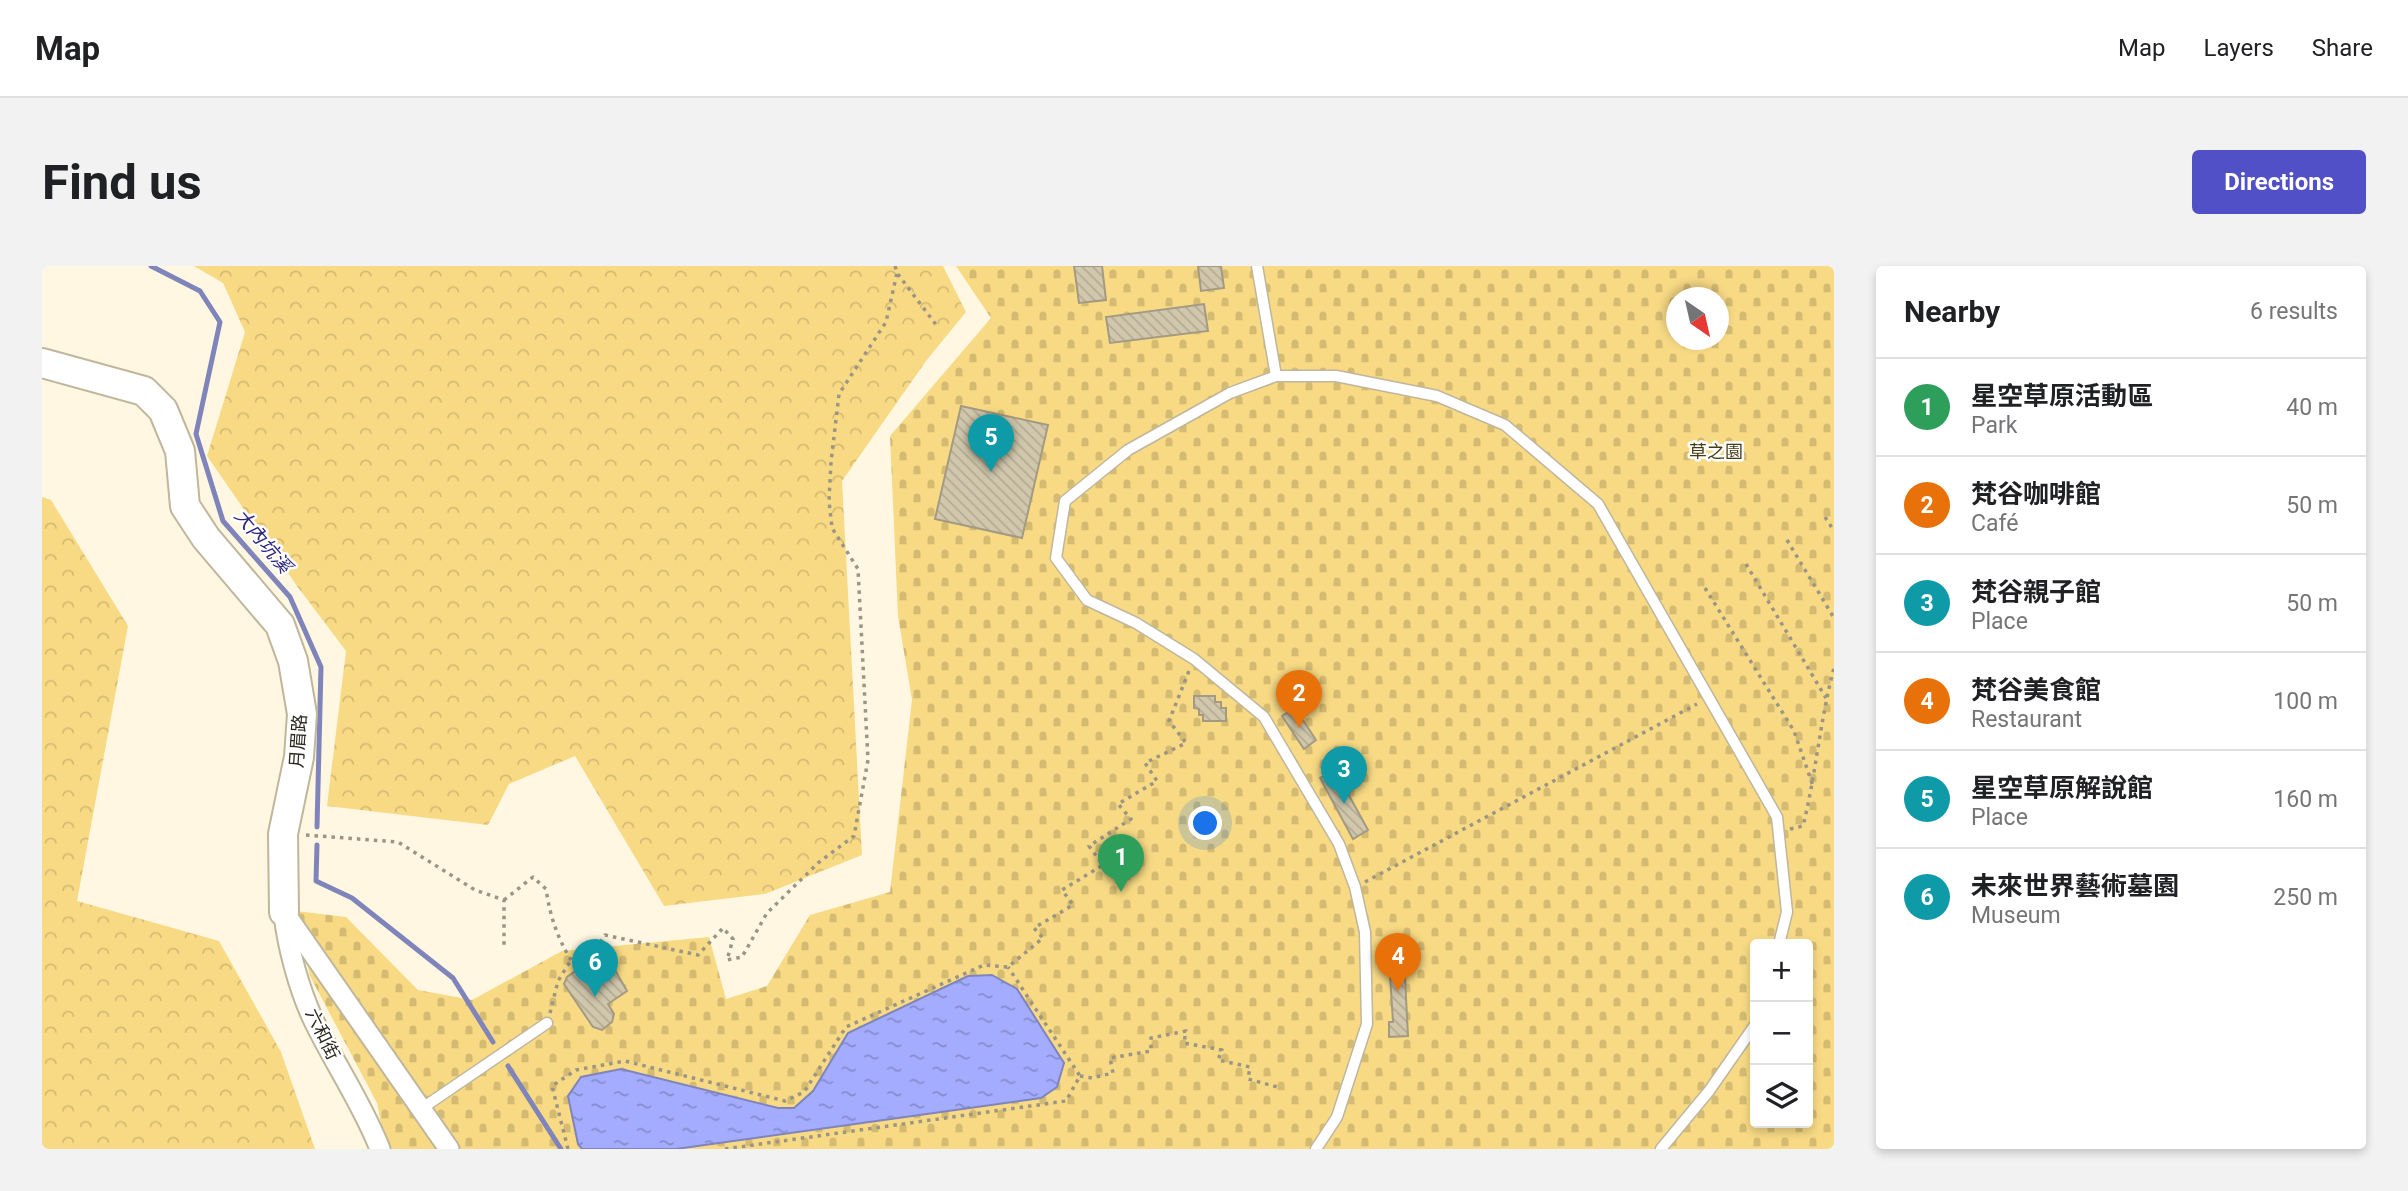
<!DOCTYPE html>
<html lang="en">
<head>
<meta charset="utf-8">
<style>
	body { margin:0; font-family:Roboto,"Noto Sans TC",sans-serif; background:#f2f2f2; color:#202124 }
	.controls { position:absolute; right:21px; bottom:21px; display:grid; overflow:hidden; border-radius:7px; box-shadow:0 4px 10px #0003 }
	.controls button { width:63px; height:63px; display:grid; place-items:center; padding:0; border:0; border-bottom:2px solid #e0e0e0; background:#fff; color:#202124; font:35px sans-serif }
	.compass { position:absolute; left:1624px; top:21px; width:63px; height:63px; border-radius:50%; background:#fff; box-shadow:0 4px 10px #0003; rotate:146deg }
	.you { position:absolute; left:1164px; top:558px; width:24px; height:24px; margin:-18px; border:5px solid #fff; border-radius:50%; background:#1a73e8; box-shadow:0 0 0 10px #1a73e833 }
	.badge { display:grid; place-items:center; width:46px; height:46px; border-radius:50%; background:#5250c7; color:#fff; font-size:23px; font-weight:700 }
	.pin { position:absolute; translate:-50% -58px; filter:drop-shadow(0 2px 4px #0008) }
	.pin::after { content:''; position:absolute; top:37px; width:24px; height:21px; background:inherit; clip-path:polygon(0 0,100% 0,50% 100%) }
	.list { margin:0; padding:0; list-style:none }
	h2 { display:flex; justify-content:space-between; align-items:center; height:91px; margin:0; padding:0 28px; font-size:30px }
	h2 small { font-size:23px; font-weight:400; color:#757577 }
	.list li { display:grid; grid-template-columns:46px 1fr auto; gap:21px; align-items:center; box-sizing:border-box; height:98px; padding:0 28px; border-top:2px solid #e0e0e0 }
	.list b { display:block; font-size:26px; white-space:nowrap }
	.list p { margin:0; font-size:23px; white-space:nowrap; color:#757577 }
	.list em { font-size:23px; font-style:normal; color:#757577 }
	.icon { flex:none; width:38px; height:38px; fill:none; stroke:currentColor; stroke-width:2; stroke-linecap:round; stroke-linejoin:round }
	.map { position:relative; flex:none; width:1792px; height:883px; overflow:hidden; border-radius:7px }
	header { display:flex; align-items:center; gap:42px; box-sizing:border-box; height:98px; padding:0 35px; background:#fff; border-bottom:2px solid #e0e0e0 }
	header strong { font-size:33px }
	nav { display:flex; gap:38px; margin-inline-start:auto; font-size:24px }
	.intro { display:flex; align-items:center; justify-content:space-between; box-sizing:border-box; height:168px; padding:0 42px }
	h1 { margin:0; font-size:49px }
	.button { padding:18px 32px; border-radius:7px; background:#5250c7; color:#fff; font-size:24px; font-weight:700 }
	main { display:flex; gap:42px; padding:0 42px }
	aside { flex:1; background:#fff; border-radius:7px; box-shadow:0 4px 10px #0003 }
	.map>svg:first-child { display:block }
	.forest { fill:url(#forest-crowns) }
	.cemetery { fill:url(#cemetery-stones); fill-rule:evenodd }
	.water { fill:url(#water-ripples); stroke:#7f84bb; stroke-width:2 }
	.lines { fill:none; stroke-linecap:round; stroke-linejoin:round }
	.stream { stroke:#7f84bb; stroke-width:5 }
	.building { fill:url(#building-back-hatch); stroke:#a39a81; stroke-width:2 }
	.lane-casing { stroke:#bfb69b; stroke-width:13 }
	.street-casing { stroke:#bfb69b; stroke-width:23 }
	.secondary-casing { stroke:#bfb69b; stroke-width:32 }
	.path { stroke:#9b9584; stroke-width:3.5; stroke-dasharray:3.5 5; stroke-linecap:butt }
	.lane { stroke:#fff; stroke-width:10 }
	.street { stroke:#fff; stroke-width:19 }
	.secondary { stroke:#fff; stroke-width:28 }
	.labels { text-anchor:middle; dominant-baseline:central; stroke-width:5; stroke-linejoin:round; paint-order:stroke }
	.park-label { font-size:18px; fill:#463a12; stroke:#fff }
	.street-label { font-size:18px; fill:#2c281e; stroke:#fff }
	.water-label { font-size:19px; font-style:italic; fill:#2b2580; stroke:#fff }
</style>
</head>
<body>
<header>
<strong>Map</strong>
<nav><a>Map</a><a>Layers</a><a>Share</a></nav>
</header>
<div class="intro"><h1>Find us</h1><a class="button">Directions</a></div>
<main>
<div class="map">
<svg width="1792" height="883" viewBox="0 0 1792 883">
	<defs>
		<pattern id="forest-crowns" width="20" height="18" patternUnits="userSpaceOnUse" patternTransform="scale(1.75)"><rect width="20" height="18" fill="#f8da85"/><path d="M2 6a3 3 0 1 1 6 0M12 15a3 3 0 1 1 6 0" fill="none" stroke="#d5bb72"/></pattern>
		<pattern id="cemetery-stones" width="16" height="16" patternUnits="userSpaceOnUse" patternTransform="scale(1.75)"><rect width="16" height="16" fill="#f8da85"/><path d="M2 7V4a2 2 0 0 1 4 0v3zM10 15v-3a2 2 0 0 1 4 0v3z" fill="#d5bb72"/></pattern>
		<pattern id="water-ripples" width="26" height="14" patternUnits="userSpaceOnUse" patternTransform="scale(1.75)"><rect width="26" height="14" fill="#a3acfe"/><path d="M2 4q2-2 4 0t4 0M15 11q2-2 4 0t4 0" fill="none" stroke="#858ccd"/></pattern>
		<pattern id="building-back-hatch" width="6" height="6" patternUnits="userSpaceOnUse" patternTransform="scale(1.75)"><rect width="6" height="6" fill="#d0c7ac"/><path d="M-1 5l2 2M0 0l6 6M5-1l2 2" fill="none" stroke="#b3ab94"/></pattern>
	</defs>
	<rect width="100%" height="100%" fill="#fff7e1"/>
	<g class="forest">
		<path d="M152,0h749l23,46 -40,49 -84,120 20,374 -97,39 -101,12 -89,-150 -66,28 -21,41 -161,-19 19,-155 -49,-65 -90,-130 38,-124 -22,-49z"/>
		<path d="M0,231l9,3 77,126 -51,275 142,40 62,111 34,97h-273z"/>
	</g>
	<path class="cemetery" d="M914,0h878v883h-1448l-9,-46 -67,-127 -14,-65 50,6 72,73 54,10 90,-49 147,-14 17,62 41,-13 43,-71 80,-23 22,-192 -14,-84 -8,-180 101,-118zM1634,32h42v42h-42zM1713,678h53v179h-53z"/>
	<path class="water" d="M950,709l25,14 47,74 -7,24 -16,11 -365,51h-94l-4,-5 -10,-48 13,-19 40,-8 157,39h16l19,-17 35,-58 120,-57z"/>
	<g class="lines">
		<g class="stream">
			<path d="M109,0l49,25 20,31 -24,112 27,87 67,76 31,70 -4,160"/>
			<path d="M275,579l-1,36 36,17 101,80 40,64"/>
			<path d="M466,800l53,83"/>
		</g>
	</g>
	<g class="building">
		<path d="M1032,0h28l4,34 -27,3z"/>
		<path d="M1156,0h23l3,22 -23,3z"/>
		<path d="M1162,38l4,27 -98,12 -4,-26z"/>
		<path d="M919,140l87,19 -26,113 -87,-19z"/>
		<path d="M1152,430h21v6h6v6h5v13h-23v-6h-4v-6l-5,-1z"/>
		<path d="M1253,442l21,32 -12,9 -22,-33z"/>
		<path d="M1293,504l33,60 -15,9 -33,-61z"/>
		<path d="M1361,673l5,97 -19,1v-15h4l-4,-62h-4l-2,-20z"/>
		<path d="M541,700l12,18 20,-14 12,21 -19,13 6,10 -2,8 -10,8 -9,-3 -29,-43 3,-7z"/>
	</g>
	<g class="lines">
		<defs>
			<g id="lane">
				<path d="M1215,0l19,110"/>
				<path d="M379,843l126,-86"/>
				<path d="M1274,883l21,-32 30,-93 -2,-92 -10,-45 -16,-43 -75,-127 -70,-58 -58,-36 -49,-23 -31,-42 9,-57 63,-51 102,-57 46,-17h60l101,20 68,29 93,79 179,313 10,95 -8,32"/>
				<path d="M1619,883l48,-58 46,-66"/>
			</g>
			<g id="street">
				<path d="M242,646l165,237"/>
				<path d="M242,649c4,33 15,74 29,104 21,44 49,84 67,130"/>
			</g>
			<path id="secondary" d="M0,97l102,28 19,19 17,41 5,55 21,32 74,87 13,36 9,53 -3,43 -16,77 1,78"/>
		</defs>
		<use href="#lane" class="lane-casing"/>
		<use href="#street" class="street-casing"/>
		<use href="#secondary" class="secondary-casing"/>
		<g class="path">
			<path d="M853,0l2,7 40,53"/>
			<path d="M1783,251l9,14"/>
			<path d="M1745,274l47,78"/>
			<path d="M1704,298l80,134"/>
			<path d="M1663,322l89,143 19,55"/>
			<path d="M1748,563l13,-3c13,-52 17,-106 31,-158"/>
			<path d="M264,569l92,7 77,48 29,10v49"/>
			<path d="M1323,616l332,-178"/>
			<path d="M462,634l29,-23 13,12c4,27 11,48 25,71"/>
			<path d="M508,747l8,-32 13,-21 22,-7 12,-18 93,20 25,-27 10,11 -6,21 15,-3 25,-44 51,-50 36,-27 14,-76 -10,-191 -26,-41 -3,-27 2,-39 8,-68 47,-72 11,-49"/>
			<path d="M1038,810l12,2 21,-5 -3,-15 41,-7v-13l35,-7 -2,12 38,7 -4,10 32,7 -2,12 33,9"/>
			<path d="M526,883l-16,-63 24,-16 49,-9 160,40 19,-9 42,-65 138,-62 24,2 35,-29 -9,-10 39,-23 -11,-15 41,-25 -14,-19 42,-27 -13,-15 39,-23 -12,-18 41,-20 -17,-22 20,-50"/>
			<path d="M683,883l341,-48 14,-25 -72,-109"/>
		</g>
		<use href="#lane" class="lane"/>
		<use href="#street" class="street"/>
		<use href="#secondary" class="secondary"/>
	</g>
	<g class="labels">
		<g class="park-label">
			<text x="1674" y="185">草之園</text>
		</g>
		<g class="street-label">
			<text transform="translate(256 475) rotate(-86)">月眉路</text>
			<text transform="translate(281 768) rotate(64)">六和街</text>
		</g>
		<g class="water-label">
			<text transform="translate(221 275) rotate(50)">大內坑溪</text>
		</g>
	</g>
</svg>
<div class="controls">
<button>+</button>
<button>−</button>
<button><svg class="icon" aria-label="layers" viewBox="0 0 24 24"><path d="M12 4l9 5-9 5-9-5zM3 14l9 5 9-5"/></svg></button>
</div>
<svg class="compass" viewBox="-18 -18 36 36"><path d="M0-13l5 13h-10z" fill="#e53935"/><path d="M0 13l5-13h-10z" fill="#757577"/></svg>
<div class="you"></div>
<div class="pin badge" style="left:1079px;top:626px;background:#2e9e5b">1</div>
<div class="pin badge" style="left:1257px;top:462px;background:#e8710a">2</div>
<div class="pin badge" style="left:1302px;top:538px;background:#0f9aa8">3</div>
<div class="pin badge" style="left:1356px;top:725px;background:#e8710a">4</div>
<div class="pin badge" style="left:949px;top:206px;background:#0f9aa8">5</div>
<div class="pin badge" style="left:553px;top:731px;background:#0f9aa8">6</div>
</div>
<aside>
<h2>Nearby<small>6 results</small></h2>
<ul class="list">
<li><span class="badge" style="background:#2e9e5b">1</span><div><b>星空草原活動區</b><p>Park</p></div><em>40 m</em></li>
<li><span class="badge" style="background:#e8710a">2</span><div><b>梵谷咖啡館</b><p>Café</p></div><em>50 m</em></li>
<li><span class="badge" style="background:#0f9aa8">3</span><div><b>梵谷親子館</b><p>Place</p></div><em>50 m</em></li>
<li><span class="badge" style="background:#e8710a">4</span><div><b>梵谷美食館</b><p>Restaurant</p></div><em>100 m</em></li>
<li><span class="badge" style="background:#0f9aa8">5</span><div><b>星空草原解說館</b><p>Place</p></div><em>160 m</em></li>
<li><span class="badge" style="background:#0f9aa8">6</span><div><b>未來世界藝術墓園</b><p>Museum</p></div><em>250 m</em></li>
</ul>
</aside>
</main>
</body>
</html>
